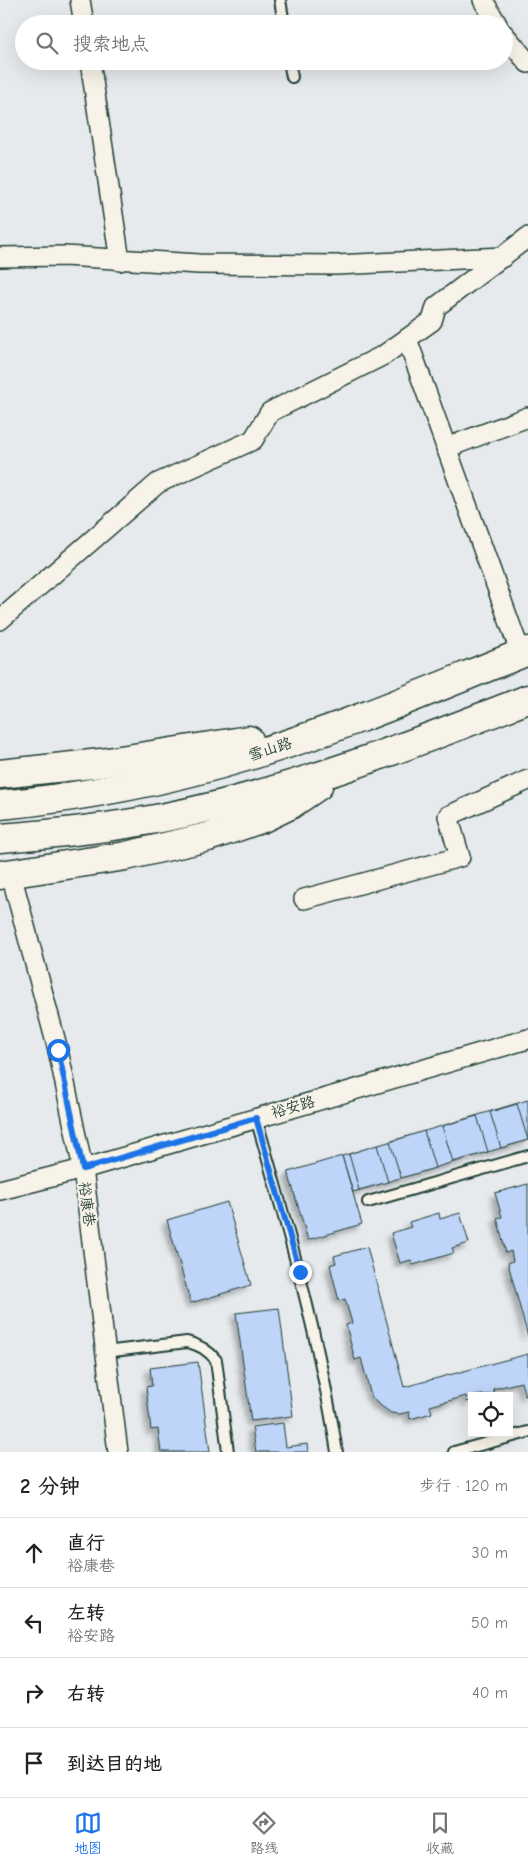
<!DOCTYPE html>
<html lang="zh">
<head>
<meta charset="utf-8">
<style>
	body { margin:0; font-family:"Comic Neue","LXGW WenKai TC",sans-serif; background:#f2f2f2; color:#222 }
	.controls { position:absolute; right:15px; bottom:15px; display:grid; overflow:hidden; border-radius:0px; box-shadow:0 5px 20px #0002 }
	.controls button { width:45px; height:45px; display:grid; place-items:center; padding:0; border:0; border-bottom:1px solid #e0e0e0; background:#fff; color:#222; font:25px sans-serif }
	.stop { position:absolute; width:15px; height:15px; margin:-11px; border:4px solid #1a73e8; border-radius:50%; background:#fff }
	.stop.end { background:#1a73e8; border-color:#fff; box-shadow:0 1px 5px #0008 }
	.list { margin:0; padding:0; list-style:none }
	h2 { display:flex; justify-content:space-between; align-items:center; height:65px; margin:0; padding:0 20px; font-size:21px }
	h2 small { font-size:16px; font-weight:400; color:#767676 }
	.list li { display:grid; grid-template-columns:32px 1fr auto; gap:15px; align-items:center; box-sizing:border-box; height:70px; padding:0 20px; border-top:1px solid #e0e0e0 }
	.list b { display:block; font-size:19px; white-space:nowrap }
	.list p { margin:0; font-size:16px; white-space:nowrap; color:#767676 }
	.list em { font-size:16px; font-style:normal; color:#767676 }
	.icon { flex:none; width:28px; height:28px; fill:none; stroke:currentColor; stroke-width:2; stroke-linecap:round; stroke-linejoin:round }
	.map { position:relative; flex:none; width:528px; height:1452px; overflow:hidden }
	.search { position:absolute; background:#fff; box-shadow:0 5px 20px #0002; left:15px; right:15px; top:15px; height:55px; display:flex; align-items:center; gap:12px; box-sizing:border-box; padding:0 18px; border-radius:28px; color:#767676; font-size:19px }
	.sheet { height:345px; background:#fff }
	nav { display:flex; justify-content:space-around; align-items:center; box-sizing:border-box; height:70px; border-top:1px solid #e0e0e0; background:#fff; font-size:14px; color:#767676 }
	nav a { display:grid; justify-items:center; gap:2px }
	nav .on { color:#1a73e8 }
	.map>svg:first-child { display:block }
	.building { fill:#bed4f8; stroke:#1f3d34; filter:url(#shadow) }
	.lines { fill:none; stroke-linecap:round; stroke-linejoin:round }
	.lane-casing { stroke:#1f3d34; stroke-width:14 }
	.street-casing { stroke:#1f3d34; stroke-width:22 }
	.secondary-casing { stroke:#1f3d34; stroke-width:31 }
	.lane { stroke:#f7f3e8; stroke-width:10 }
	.street { stroke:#f7f3e8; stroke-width:19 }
	.secondary { stroke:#f7f3e8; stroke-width:28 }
	.route { stroke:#1a73e8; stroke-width:6 }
	.labels { text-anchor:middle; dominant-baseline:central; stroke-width:4; stroke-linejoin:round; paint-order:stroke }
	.street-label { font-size:15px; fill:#1f3d34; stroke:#f7f3e8 }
</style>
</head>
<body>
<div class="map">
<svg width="528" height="1452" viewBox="0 0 528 1452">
	<defs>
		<filter id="shadow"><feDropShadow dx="-4.5" dy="4.5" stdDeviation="2.5" flood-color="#0004"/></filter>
	</defs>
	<rect width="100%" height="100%" fill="#e6eaed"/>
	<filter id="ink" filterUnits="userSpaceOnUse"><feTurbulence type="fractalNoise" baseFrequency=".02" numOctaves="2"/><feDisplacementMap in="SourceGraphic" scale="10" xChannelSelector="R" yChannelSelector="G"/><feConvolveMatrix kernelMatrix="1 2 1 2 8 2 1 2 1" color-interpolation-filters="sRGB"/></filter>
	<g filter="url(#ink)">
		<g class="building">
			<path d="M528,1100v40l-175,52 -11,-36z"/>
			<path d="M517,1104l11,36 -27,8 -11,-36z"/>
			<path d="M477,1116l11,36 -35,10 -11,-36z"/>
			<path d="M424,1131l11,37 -34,10 -11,-36z"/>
			<path d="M377,1145l11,37 -29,8 -10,-36z"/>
			<path d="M342,1156l20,68 -54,16 -20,-68z"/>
			<path d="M528,1184v153l-20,-74 5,-2 -2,-10 -5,2 -9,-35 5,-1 -7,-24z"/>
			<path d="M227,1202l24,83 -60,18 -24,-83z"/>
			<path d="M439,1213l1,6 20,-6 9,30 -17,5 2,5 -41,12 -2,-5 -11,3 -9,-30 20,-6 -2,-5z"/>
			<path d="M367,1247l37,140 124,-33v41l-3,1 -4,-14 -28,7 2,5 -23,2v4l-5,2 -1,-6 -36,10 2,7 -22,6 -1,-7 -9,2 -9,-1 -14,-10 -6,-7 -10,-38 -6,2 -9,-35 6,-2 -7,-24 -6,2 -9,-36 6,-2 -2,-7z"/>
			<path d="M279,1308l14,108 -42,5 -15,-108z"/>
			<path d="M198,1362l12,90h-49l-3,-23 -7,1 -5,-43 6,-1 -2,-18z"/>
			<path d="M283,1423l3,24 21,-3 1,8h-52l-4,-25z"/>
		</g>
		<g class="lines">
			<defs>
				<g id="lane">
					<path d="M280,0l4,24"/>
					<path d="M289,61l3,16"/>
					<path d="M256,1118c32,111 63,220 81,334"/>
					<path d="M368,1202l160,-46"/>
					<path d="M105,1352l82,-10c13,3 21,8 29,18l12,92"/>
					<path d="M454,1452l74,-20"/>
				</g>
				<g id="street">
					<path d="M80,0l4,24"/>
					<path d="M483,0l14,24"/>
					<path d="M504,34l24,29"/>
					<path d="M90,61l30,200"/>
					<path d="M0,257l64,-1 135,8 137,1 167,-8"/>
					<path d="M407,339l114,315"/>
					<path d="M446,448l82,-31"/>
					<path d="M0,620l158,-137 95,-43 17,-28 114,-57 48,-34 4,-14 92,-70"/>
					<path d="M11,874l47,176 25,119 35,283"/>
					<path d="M304,899l156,-42 -12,-41 80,-36"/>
					<path d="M0,1190l83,-21 445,-130"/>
				</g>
				<g id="secondary">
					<path d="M0,774l101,-11 148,-23"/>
					<path d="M0,805c85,-8 170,-25 252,-50 94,-28 185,-68 276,-104"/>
					<path d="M0,838c54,-4 109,-10 161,-20 127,-25 247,-72 367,-119"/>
					<path d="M0,875l126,-19 82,-19 55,-19 27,-13 28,-19"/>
				</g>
			</defs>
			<use href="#lane" class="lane-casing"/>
			<use href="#street" class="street-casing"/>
			<use href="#secondary" class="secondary-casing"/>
			<use href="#lane" class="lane"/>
			<use href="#street" class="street"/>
			<use href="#secondary" class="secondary"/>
		</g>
	</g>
	<g class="lines" filter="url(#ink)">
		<path class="route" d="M58,1050l25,119 173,-51 44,154"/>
	</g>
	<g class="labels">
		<g class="street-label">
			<text transform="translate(270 749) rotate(-18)">雪山路</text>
			<text transform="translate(293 1107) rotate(-16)">裕安路</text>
			<text transform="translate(87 1204) rotate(83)">裕康巷</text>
		</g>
	</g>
</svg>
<div class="controls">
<button><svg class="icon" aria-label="locate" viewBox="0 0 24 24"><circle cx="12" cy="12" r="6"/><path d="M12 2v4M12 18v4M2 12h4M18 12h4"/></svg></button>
</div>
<div class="stop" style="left:58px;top:1050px"></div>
<div class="stop end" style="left:300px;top:1272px"></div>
<div class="search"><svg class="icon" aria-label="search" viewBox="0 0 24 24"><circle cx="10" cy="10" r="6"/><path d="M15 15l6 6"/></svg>搜索地点</div>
</div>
<section class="sheet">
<h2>2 分钟<small>步行 · 120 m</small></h2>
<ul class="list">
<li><svg class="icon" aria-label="ahead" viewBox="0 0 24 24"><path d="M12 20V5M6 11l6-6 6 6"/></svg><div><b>直行</b><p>裕康巷</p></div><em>30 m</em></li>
<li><svg class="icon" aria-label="left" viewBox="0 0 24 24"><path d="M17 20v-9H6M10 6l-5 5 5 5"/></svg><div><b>左转</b><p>裕安路</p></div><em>50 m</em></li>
<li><svg class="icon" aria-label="right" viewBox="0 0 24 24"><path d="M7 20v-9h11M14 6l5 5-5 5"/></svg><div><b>右转</b></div><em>40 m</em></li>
<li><svg class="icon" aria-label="arrive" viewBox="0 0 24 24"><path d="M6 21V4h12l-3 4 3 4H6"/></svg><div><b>到达目的地</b></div></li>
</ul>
</section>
<nav>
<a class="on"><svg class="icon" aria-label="map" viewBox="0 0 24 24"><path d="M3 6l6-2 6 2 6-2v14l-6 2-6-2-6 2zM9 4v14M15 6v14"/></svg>地图</a>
<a><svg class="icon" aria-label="directions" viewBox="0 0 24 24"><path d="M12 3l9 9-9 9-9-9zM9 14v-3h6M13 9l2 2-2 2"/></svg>路线</a>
<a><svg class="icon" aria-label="saved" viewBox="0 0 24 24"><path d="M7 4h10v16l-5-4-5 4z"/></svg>收藏</a>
</nav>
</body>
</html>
